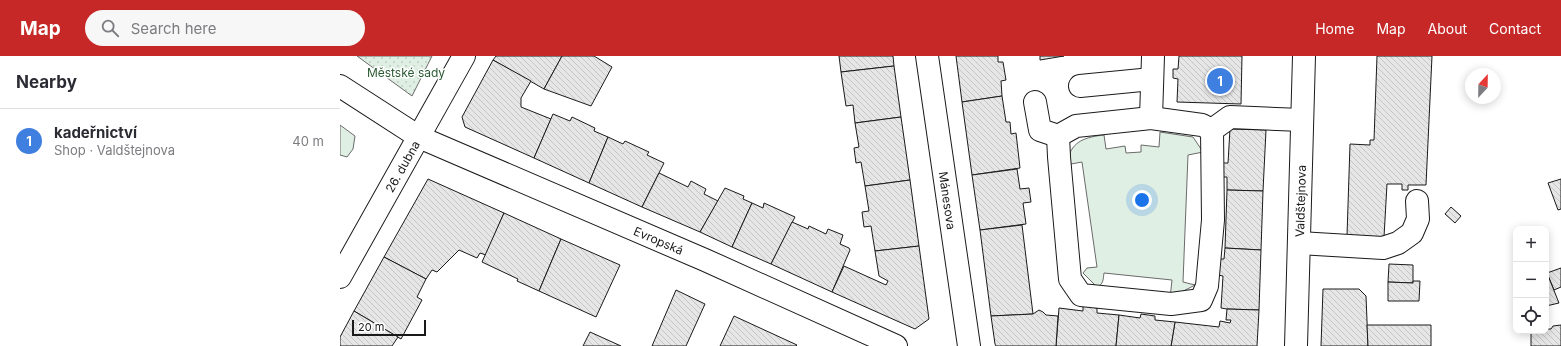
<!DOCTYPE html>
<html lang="en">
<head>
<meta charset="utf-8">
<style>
	body { margin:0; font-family:Inter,sans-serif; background:#f7f7f7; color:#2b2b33 }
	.controls { position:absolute; right:12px; bottom:12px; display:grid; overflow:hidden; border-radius:8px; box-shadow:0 2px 10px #0003 }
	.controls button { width:36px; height:36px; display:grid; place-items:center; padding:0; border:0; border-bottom:1px solid #e1e1e2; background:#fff; color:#2b2b33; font:20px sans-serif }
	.compass { position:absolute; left:1125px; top:12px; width:36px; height:36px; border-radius:50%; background:#fff; box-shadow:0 2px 10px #0003; rotate:22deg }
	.scale { position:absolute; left:12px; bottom:10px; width:74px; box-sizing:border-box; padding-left:4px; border:2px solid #1a1a1a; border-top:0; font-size:11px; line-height:14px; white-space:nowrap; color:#1a1a1a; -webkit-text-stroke:3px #fff; paint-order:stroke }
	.you { position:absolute; left:802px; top:144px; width:14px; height:14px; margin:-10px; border:3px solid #fff; border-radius:50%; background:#1a73e8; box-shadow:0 0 0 6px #1a73e833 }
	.badge { display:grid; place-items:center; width:26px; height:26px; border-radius:50%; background:#c62828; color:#fff; font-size:13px; font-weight:700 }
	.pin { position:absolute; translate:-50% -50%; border:2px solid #fff; box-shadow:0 1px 4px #0006 }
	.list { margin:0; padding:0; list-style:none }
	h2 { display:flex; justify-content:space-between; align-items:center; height:52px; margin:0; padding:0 16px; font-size:17px }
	h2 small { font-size:13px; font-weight:400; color:#7c7c81 }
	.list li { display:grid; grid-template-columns:26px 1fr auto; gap:12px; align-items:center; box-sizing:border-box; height:64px; padding:0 16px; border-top:1px solid #e1e1e2 }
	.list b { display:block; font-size:15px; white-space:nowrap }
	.list p { margin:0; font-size:13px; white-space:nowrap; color:#7c7c81 }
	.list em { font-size:13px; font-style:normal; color:#7c7c81 }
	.icon { flex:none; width:22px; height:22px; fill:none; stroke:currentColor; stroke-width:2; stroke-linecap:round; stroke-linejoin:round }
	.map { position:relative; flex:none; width:1221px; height:290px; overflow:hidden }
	header { display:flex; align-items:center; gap:24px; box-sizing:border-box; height:56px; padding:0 20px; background:#c62828; color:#fff }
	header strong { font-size:19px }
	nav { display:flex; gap:22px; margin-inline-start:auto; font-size:14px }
	.search { width:280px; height:36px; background:#f7f7f7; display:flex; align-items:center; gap:10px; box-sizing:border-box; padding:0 14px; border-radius:22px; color:#7c7c81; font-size:15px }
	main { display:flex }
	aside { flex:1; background:#fff }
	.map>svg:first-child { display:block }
	.grass { fill:#e0efe3; stroke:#6a6a6a }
	.park { fill:url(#park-dots); stroke:#6a6a6a }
	.building { fill:url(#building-back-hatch); stroke:#1a1a1a }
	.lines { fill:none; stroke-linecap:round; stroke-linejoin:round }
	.minor-casing { stroke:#1a1a1a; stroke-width:24 }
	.major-casing { stroke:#1a1a1a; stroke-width:24 }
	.minor { stroke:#fff; stroke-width:22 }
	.major { stroke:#fff; stroke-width:22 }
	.labels { text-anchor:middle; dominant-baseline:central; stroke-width:3; stroke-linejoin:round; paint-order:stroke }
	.park-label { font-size:12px; fill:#2b5a34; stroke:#fff }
	.street-label { font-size:12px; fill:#1a1a1a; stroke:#fff }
</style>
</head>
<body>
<header>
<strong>Map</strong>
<div class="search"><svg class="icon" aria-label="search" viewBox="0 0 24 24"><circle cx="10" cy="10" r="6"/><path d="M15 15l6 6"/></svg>Search here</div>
<nav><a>Home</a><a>Map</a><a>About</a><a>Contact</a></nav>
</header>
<main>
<aside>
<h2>Nearby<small></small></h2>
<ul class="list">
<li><span class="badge" style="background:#3f7fe0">1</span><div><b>kadeřnictví</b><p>Shop · Valdštejnova</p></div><em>40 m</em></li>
</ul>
</aside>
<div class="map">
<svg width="1221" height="290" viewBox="0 0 1221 290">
	<defs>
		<pattern id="park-dots" width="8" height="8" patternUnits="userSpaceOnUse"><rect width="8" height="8" fill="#e0efe3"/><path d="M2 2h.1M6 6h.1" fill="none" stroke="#c0ccc2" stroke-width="1.8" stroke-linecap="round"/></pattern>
		<pattern id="building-back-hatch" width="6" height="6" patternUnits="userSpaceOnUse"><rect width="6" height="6" fill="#e6e6e6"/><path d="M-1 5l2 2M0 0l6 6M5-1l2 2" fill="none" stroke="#c5c5c5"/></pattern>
	</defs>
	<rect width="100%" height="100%" fill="#fff"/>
	<g class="grass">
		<path d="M0,69l15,11 -2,13 -6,8 -7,-2z"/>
		<path d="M820,76l33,5 10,15 -15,3 -5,127 12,3 -25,13 2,-18 -68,-7c-1,6 0,11 -7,14l-14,-14 4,-5 10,-1 -15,-105 -11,2 -3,-5c4,-18 18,-22 36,-24l2,14 19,-3 1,7 15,-1v-7l18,2z"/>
	</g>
	<path class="park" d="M17,0h75l-20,40z"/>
	<g class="building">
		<path d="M156,0h66l-18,33 -51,-29z"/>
		<path d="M222,0h32l18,11 -21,39 -47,-17z"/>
		<path d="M499,0h54l1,10 -53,6z"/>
		<path d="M616,0h42v6h5l3,18 -5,1 1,15 -40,6z"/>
		<path d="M700,0h24l-24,4z"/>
		<path d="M839,0h63l-1,48 -64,-2 1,-23 -5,-1v-9h5z"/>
		<path d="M1037,0h55l-6,129h-18v5h-6v-6h-15l-3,53 -37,-1 3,-92 20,1v-5h4z"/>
		<path d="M153,4l38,21 -10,17v9l30,12 -17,39 -69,-31 -3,-10z"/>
		<path d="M554,10l7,51 -46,6 -2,-18 -7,1 -5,-34z"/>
		<path d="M662,40l4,26h4l1,12 5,-1 4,35 -48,7 -10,-73z"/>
		<path d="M213,58l17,7 2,-4 23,11 -1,3 14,6 -19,46 -55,-25z"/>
		<path d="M561,61l9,63 -45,6 -4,-24 -5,1 -2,-15 5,-1 -4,-24z"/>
		<path d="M890,73l36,1 -3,61 -36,-1v-13h-5l1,-14h5z"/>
		<path d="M268,81l15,7 2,-3 24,11 -2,3 17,8 -22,44 -53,-24z"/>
		<path d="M677,113l3,20 9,-1 2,14 -8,1 3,21 -46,6 -8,-55z"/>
		<path d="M319,117l29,14 3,-6 15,8 -2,5 14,7 -18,31 -58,-25z"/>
		<path d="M88,123l76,34 -18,42 -6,-2 -3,5 -18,-8 -22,22 -5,-2 -6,9 -42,-22z"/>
		<path d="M1221,123v30l-3,1 -10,-27z"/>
		<path d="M570,124l9,66 -44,5 -4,-25 -7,1 -2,-15 7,-1 -4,-25z"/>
		<path d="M385,132l19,8 -1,3 9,4 -20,44 -32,-15z"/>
		<path d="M887,134l36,1 -2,59 -36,-2z"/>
		<path d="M412,147l11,5 1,-5 31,14 -24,47 -39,-17z"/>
		<path d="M1111,151l10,9 -6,7 -10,-9z"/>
		<path d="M164,157l57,26 -22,52 -22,-10 1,-2 -36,-17z"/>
		<path d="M452,166l16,7 1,-3 17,8 2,-5 15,6 -3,9 9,4 1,2 -18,42 -61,-28z"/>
		<path d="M682,169l11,89 -42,2 -11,-86z"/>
		<path d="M221,183l59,26 -24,52 -57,-26z"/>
		<path d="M579,190l10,73 -14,10 -83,-37 12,-26 42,19 2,-4 -9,-5 -4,-25z"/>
		<path d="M885,192l36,2 -2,60 -32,-1 -6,-1 2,-32 -5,-1 1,-16h5z"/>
		<path d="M44,201l42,22 -9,18 5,3 -21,39 -47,-28z"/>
		<path d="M1049,208l24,1v18l-25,-1z"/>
		<path d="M1221,212v19l-7,3 -7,-17z"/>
		<path d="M1207,217l12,30 -13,3v-32z"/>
		<path d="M1073,225h7l-1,20h-31v-19l25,1z"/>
		<path d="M983,233h36l7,7 2,50h-47z"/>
		<path d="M336,234l29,14 -19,42h-34z"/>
		<path d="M743,250l14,2v5l22,2 -3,31h-60l3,-38 24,3z"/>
		<path d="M887,253l32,1 -2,36h-86l4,-24 44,5 1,-6 10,2 1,-3h-5z"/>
		<path d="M699,254l4,2 3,3 12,1 -2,30h-60l-1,-2 -4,-28 42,-2z"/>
		<path d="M14,255l44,26 -6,9h-52v-9z"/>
		<path d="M801,258l14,2v4l20,2 -4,24h-55l3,-31 21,3z"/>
		<path d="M394,260l63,29 -1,1h-76z"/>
		<path d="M1027,269h64v21h-63z"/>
		<path d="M1221,269v21h-30v-15h15v-2h5l2,-3z"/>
		<path d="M250,276l31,14h-38z"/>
	</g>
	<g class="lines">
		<defs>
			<g id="minor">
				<path id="s1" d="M587,0l42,290"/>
				<path d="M740,30l72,-7"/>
				<path d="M695,46l5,28 18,6"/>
				<path d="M811,62l51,7 10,5 1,90 -6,66 -6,14 -30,4 -90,-9 -11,-16 -11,-122 -1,-21 18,-10z"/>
				<path d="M811,62l2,-62"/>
				<path d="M872,74l18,-13 72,3"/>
				<path d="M959,187l84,5 15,-5 14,-10 6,-14 -1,-18"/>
				<path id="s2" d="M0,221l124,-221"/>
				<path id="s3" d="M956,290l8,-290"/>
			</g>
			<g id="major">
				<path id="s4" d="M0,30l79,51 286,123 191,86"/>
			</g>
		</defs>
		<use href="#minor" class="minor-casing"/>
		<use href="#major" class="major-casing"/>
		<use href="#minor" class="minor"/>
		<use href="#major" class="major"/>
	</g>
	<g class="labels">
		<g class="park-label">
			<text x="66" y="16">Městské sady</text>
		</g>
		<g class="street-label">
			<text stroke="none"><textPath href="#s2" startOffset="127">26. dubna</textPath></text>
			<text stroke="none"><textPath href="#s1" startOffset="146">Mánesova</textPath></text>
			<text stroke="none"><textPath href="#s3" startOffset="145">Valdštejnova</textPath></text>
			<text stroke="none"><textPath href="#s4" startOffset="355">Evropská</textPath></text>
		</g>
	</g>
</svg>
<div class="controls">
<button>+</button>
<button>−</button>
<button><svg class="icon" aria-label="locate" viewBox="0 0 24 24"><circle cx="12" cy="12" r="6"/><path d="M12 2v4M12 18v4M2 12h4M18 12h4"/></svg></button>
</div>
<svg class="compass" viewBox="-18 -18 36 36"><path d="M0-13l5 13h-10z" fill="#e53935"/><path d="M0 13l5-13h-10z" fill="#7c7c81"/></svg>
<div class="scale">20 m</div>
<div class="you"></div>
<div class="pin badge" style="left:880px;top:25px;background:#3f7fe0">1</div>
</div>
</main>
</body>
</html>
